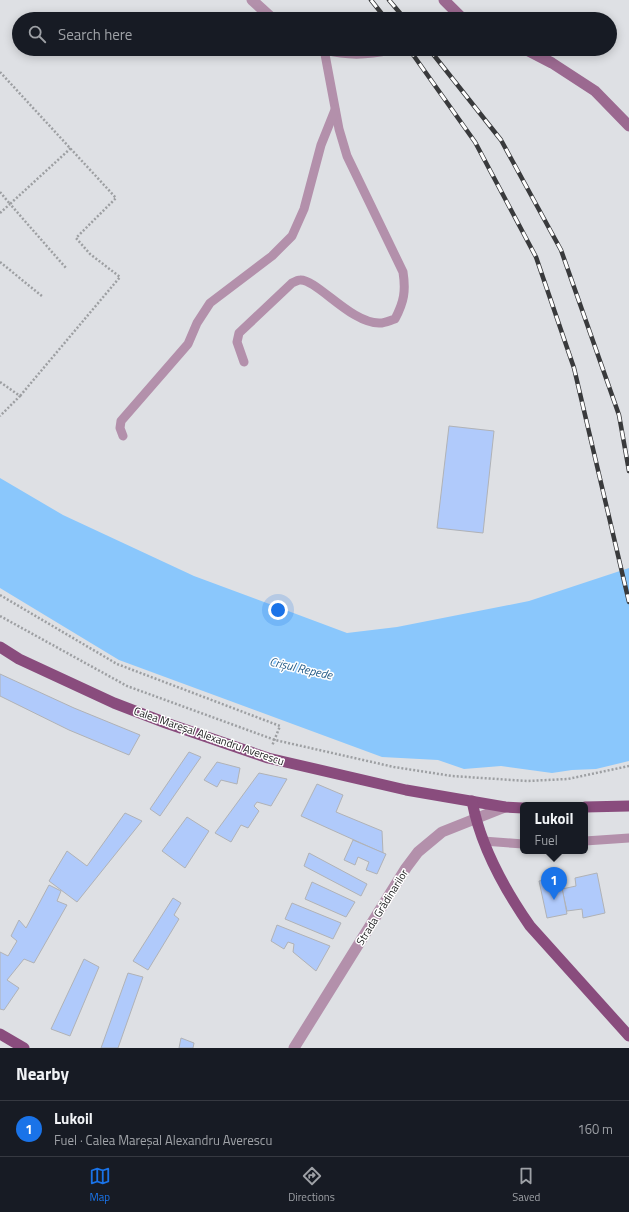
<!DOCTYPE html>
<html lang="en">
<head>
<meta charset="utf-8">
<style>
	body { margin:0; font-family:"Titillium Web",sans-serif; background:#242831; color:#f1f3f6 }
	.you { position:absolute; left:278px; top:610px; width:14px; height:14px; margin:-10px; border:3px solid #fff; border-radius:50%; background:#1a73e8; box-shadow:0 0 0 6px #1a73e833 }
	.badge { display:grid; place-items:center; width:26px; height:26px; border-radius:50%; background:#1a73e8; color:#fff; font-size:13px; font-weight:700 }
	.pin { position:absolute; translate:-50% -33px; filter:drop-shadow(0 1px 2px #0008) }
	.pin::after { content:''; position:absolute; top:21px; width:14px; height:12px; background:inherit; clip-path:polygon(0 0,100% 0,50% 100%) }
	.popup { position:absolute; left:520px; top:802px; width:68px; height:52px; box-sizing:border-box; display:grid; place-content:center; border-radius:6px; background:#171b24; filter:drop-shadow(0 1px 3px #0005); font-size:13px; white-space:nowrap; color:#9ea1a6 }
	.popup b { font-size:15px; color:#f1f3f6 }
	.popup::after { content:''; position:absolute; left:50%; top:100%; margin-left:-8px; border:8px solid transparent; border-top-color:#171b24 }
	.list { margin:0; padding:0; list-style:none }
	h2 { display:flex; justify-content:space-between; align-items:center; height:52px; margin:0; padding:0 16px; font-size:17px }
	h2 small { font-size:13px; font-weight:400; color:#9ea1a6 }
	.list li { display:grid; grid-template-columns:26px 1fr auto; gap:12px; align-items:center; box-sizing:border-box; height:56px; padding:0 16px; border-top:1px solid #363941 }
	.list b { display:block; font-size:15px; white-space:nowrap }
	.list p { margin:0; font-size:13px; white-space:nowrap; color:#9ea1a6 }
	.list em { font-size:13px; font-style:normal; color:#9ea1a6 }
	.icon { flex:none; width:22px; height:22px; fill:none; stroke:currentColor; stroke-width:2; stroke-linecap:round; stroke-linejoin:round }
	.map { position:relative; flex:none; width:629px; height:1048px; overflow:hidden }
	.search { position:absolute; background:#171b24; box-shadow:0 2px 10px #0003; left:12px; right:12px; top:12px; height:44px; display:flex; align-items:center; gap:10px; box-sizing:border-box; padding:0 14px; border-radius:22px; color:#9ea1a6; font-size:15px }
	.sheet { height:108px; background:#171b24 }
	nav { display:flex; justify-content:space-around; align-items:center; box-sizing:border-box; height:56px; border-top:1px solid #363941; background:#171b24; font-size:11px; color:#9ea1a6 }
	nav a { display:grid; justify-items:center; gap:2px }
	nav .on { color:#1a73e8 }
	.map>svg:first-child { display:block }
	.water { fill:#8ac7fc }
	.building { fill:#b0cafb; stroke:#b0b2b6 }
	.lines { fill:none; stroke-linecap:round; stroke-linejoin:round }
	.path { stroke:#9d9fa2; stroke-width:2.5; stroke-dasharray:2 2; stroke-linecap:butt }
	.service { stroke:#b390ab; stroke-width:9 }
	.minor { stroke:#b390ab; stroke-width:11 }
	.tertiary { stroke:#b390ab; stroke-width:11 }
	.secondary { stroke:#9b6990; stroke-width:11 }
	.primary { stroke:#894c7d; stroke-width:11 }
	.rail-casing { stroke:#393a3c; stroke-width:4.5 }
	.rail { stroke:#fff; stroke-width:3; stroke-dasharray:9; stroke-linecap:butt }
	.labels { text-anchor:middle; dominant-baseline:central; stroke-width:3; stroke-linejoin:round; paint-order:stroke }
	.street-label { font-size:11px; fill:#1b1c1d; stroke:#fff }
	.water-label { font-size:12px; font-style:italic; fill:#255c88; stroke:#fff }
</style>
</head>
<body>
<div class="map">
<svg width="629" height="1048" viewBox="0 0 629 1048">
	<rect width="100%" height="100%" fill="#dee0e4"/>
	<path class="water" d="M0,478l63,37 131,61 153,57 50,-6 132,-26 100,-33v193l-33,8 -24,1 -20,3 -51,-7 -37,3 -26,-9 -56,-3 -263,-97 -119,-72z"/>
	<g class="building">
		<path d="M449,426l45,5 -11,102 -46,-5z"/>
		<path d="M0,674l74,34 66,27 -11,20 -60,-25 -69,-34z"/>
		<path d="M189,752l12,5 -41,59 -10,-7z"/>
		<path d="M217,762l23,6 -3,16 -16,-4 -4,7 -13,-7z"/>
		<path d="M259,773l28,6 -16,27 -14,-4 -3,4 5,5 -11,17 -7,-3 -10,17 -16,-9z"/>
		<path d="M317,784l26,11 -7,17 46,19 1,22 -82,-37z"/>
		<path d="M125,813l17,8 -65,81 -28,-21 18,-30 20,15z"/>
		<path d="M187,817l22,14 -24,37 -23,-17z"/>
		<path d="M353,840l33,14 -9,20 -11,-4 3,-8 -11,-5 -3,8 -11,-5z"/>
		<path d="M309,853l58,31 -6,12 -57,-30z"/>
		<path d="M597,873l8,40 -22,5 -1,-9 -15,2 -5,-22 14,-3 -1,-8z"/>
		<path d="M560,877l7,37 -20,4 -8,-37z"/>
		<path d="M312,882l43,20 -9,15 -41,-18z"/>
		<path d="M49,885l12,6 -4,10 10,4 -33,58 -10,-4 -17,21 12,8 -15,22 -4,-1v-57l8,4 9,-15 -6,-5 8,-16 7,8z"/>
		<path d="M173,898l8,5 -7,12 5,4 -31,51 -15,-9z"/>
		<path d="M292,903l49,20 -8,16 -48,-20z"/>
		<path d="M277,925l53,21 -14,25 -23,-19 1,-8 -6,-2 -4,7 -13,-8z"/>
		<path d="M84,959l15,8 -29,69 -19,-7z"/>
		<path d="M128,973l15,4 -25,71h-17z"/>
		<path d="M181,1038l13,5 -1,5h-14z"/>
	</g>
	<g class="lines">
		<g class="path">
			<path d="M0,72l116,126 -40,40 14,16 30,23 -100,119"/>
			<path d="M0,192l10,12 61,-56"/>
			<path d="M0,213l10,-9 56,64"/>
			<path d="M0,262l43,35"/>
			<path d="M0,382l20,14 -20,20"/>
			<path d="M0,595l117,69 163,62 -8,20"/>
			<path d="M0,616l127,70 148,54 119,27 58,9 75,5 41,-2 61,-13"/>
		</g>
		<g class="service">
			<path d="M244,362l-7,-20 2,-9 53,-50c2,-1 6,-3 8,-3 17,-1 51,44 80,43 5,0 11,-3 15,-4 9,-17 11,-28 8,-47l-56,-116 -8,-27 -15,-80"/>
			<path d="M123,436l-3,-8 1,-7 67,-77 9,-21 13,-20 62,-47 20,-20 12,-27 17,-64 14,-35"/>
			<path d="M483,841l40,3"/>
			<path d="M585,841l44,-3"/>
		</g>
		<path class="minor" d="M294,1048l112,-180 12,-16 24,-20 63,-25"/>
		<g class="tertiary">
			<path d="M252,0l21,19"/>
			<path d="M326,49c21,6 43,5 64,0"/>
		</g>
		<g class="secondary">
			<path d="M444,0l19,19"/>
			<path d="M525,49l27,14 43,28 34,35"/>
		</g>
		<g class="primary">
			<path d="M0,647l19,12 95,44 52,20 102,35 138,32 99,17 18,1"/>
			<path d="M472,801c8,43 33,89 58,125l99,110"/>
			<path d="M585,807l44,-1"/>
			<path d="M0,1034l24,14"/>
		</g>
		<defs>
			<g id="rail">
				<path d="M371,0l15,19"/>
				<path d="M389,0l16,19"/>
				<path d="M409,49l66,93 61,115 38,111 55,234"/>
				<path d="M429,49l72,91 60,110 58,165 10,56"/>
			</g>
		</defs>
		<use href="#rail" class="rail-casing"/>
		<use href="#rail" class="rail"/>
	</g>
	<g class="labels">
		<g class="street-label">
			<text transform="translate(209 736) rotate(19)">Calea Mareșal Alexandru Averescu</text>
			<text transform="translate(382 907) rotate(-58)">Strada Grădinarilor</text>
		</g>
		<g class="water-label">
			<text transform="translate(301 668) rotate(13)">Crișul Repede</text>
		</g>
	</g>
</svg>
<div class="you"></div>
<div class="pin badge" style="left:554px;top:900px">1</div>
<div class="popup"><b>Lukoil</b>Fuel</div>
<div class="search"><svg class="icon" aria-label="search" viewBox="0 0 24 24"><circle cx="10" cy="10" r="6"/><path d="M15 15l6 6"/></svg>Search here</div>
</div>
<section class="sheet">
<h2>Nearby<small></small></h2>
<ul class="list">
<li><span class="badge">1</span><div><b>Lukoil</b><p>Fuel · Calea Mareșal Alexandru Averescu</p></div><em>160 m</em></li>
</ul>
</section>
<nav>
<a class="on"><svg class="icon" aria-label="map" viewBox="0 0 24 24"><path d="M3 6l6-2 6 2 6-2v14l-6 2-6-2-6 2zM9 4v14M15 6v14"/></svg>Map</a>
<a><svg class="icon" aria-label="directions" viewBox="0 0 24 24"><path d="M12 3l9 9-9 9-9-9zM9 14v-3h6M13 9l2 2-2 2"/></svg>Directions</a>
<a><svg class="icon" aria-label="saved" viewBox="0 0 24 24"><path d="M7 4h10v16l-5-4-5 4z"/></svg>Saved</a>
</nav>
</body>
</html>
